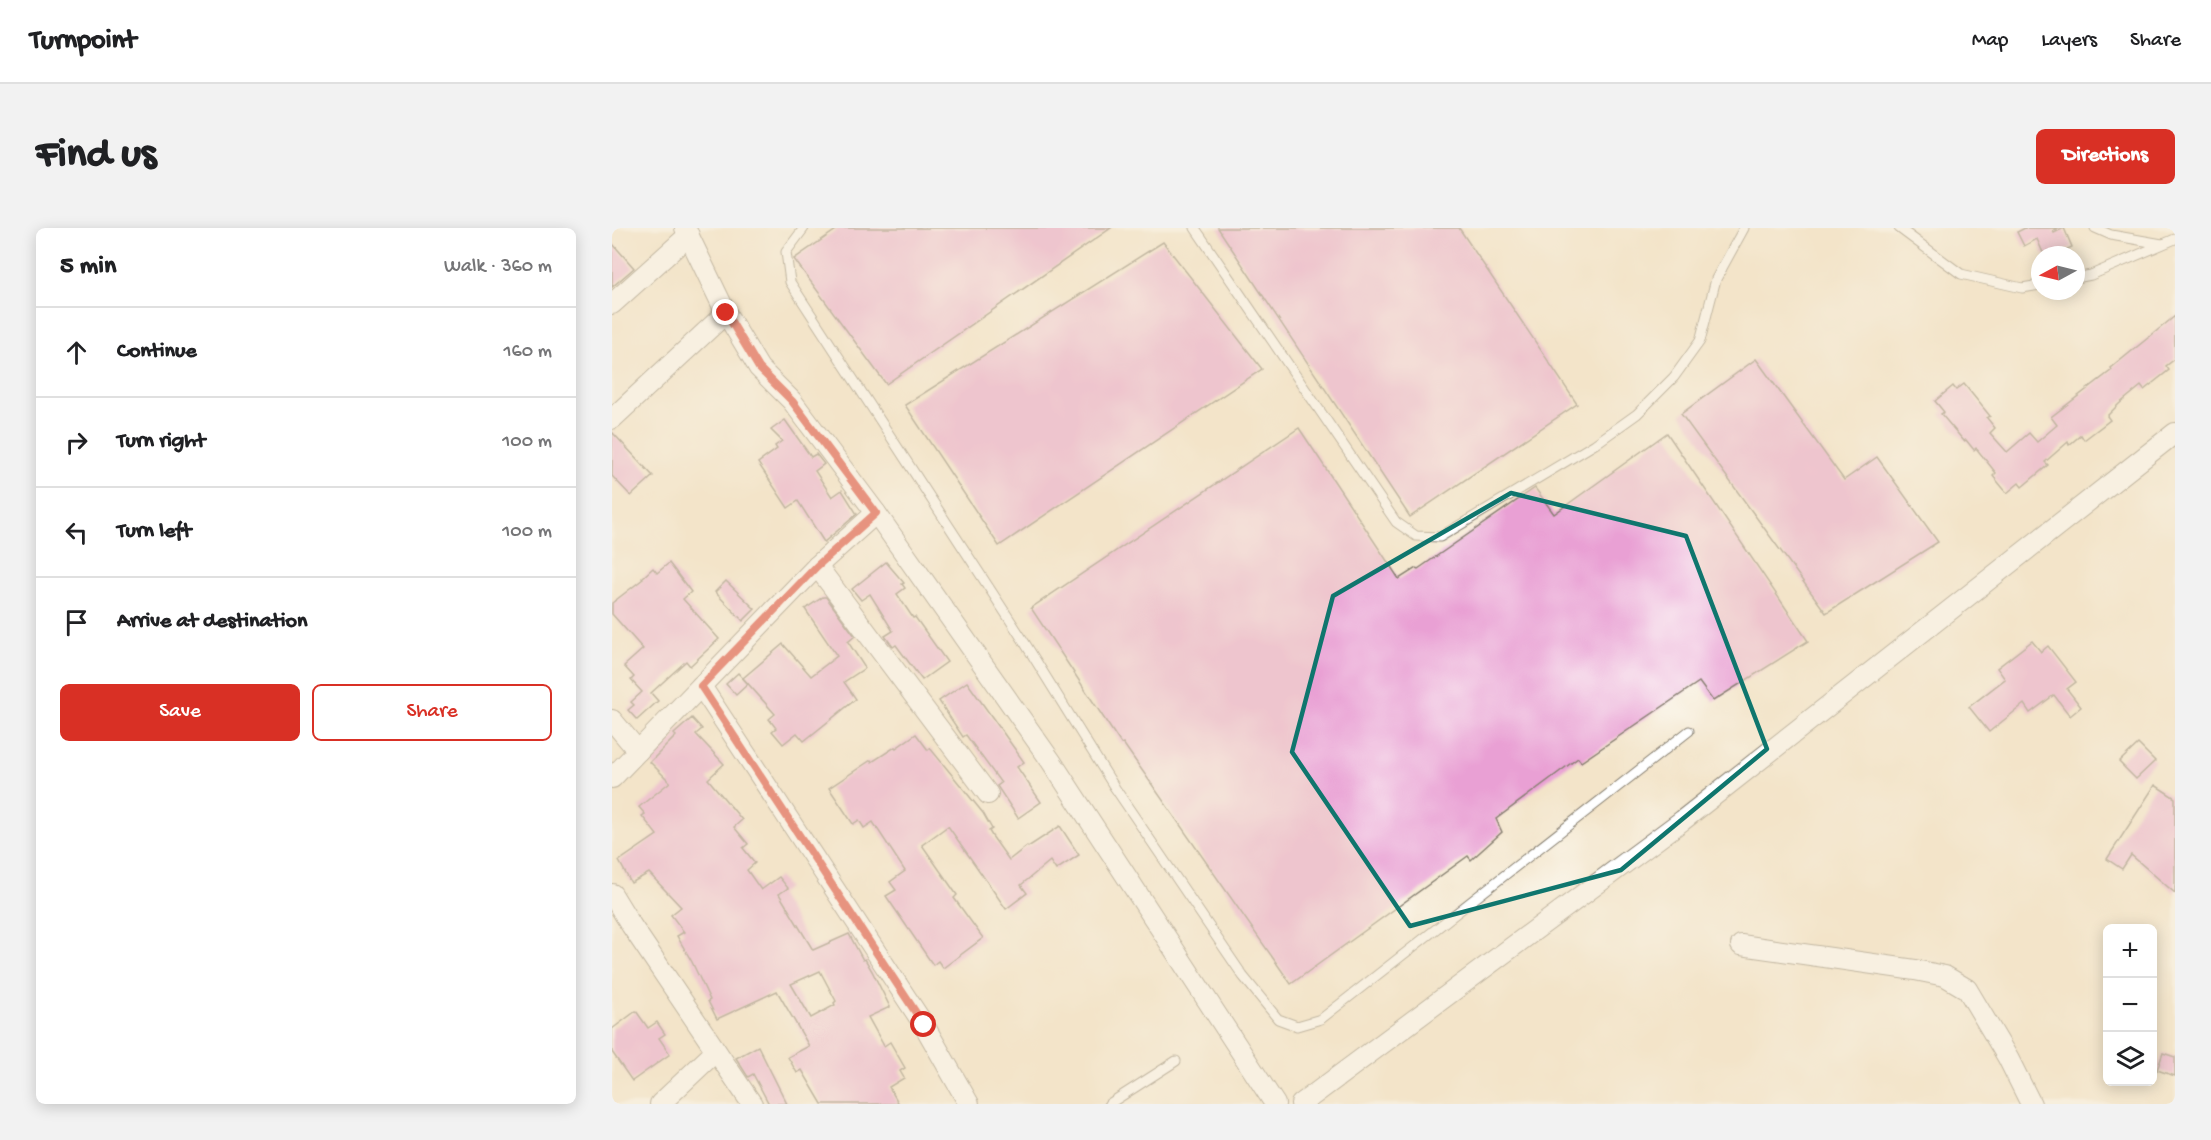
<!DOCTYPE html>
<html lang="en">
<head>
<meta charset="utf-8">
<style>
	body { margin:0; font-family:"Gochi Hand",sans-serif; background:#f2f2f2; color:#202124 }
	.controls { position:absolute; right:18px; bottom:18px; display:grid; overflow:hidden; border-radius:9px; box-shadow:0 3px 15px #0003 }
	.controls button { width:54px; height:54px; display:grid; place-items:center; padding:0; border:0; border-bottom:2px solid #e0e0e0; background:#fff; color:#202124; font:30px sans-serif }
	.compass { position:absolute; left:1419px; top:18px; width:54px; height:54px; border-radius:50%; background:#fff; box-shadow:0 3px 15px #0003; rotate:263deg }
	.stop { position:absolute; width:18px; height:18px; margin:-14px; border:4px solid #d93025; border-radius:50%; background:#fff }
	.stop.end { background:#d93025; border-color:#fff; box-shadow:0 2px 6px #0008 }
	.list { margin:0; padding:0; list-style:none }
	h2 { display:flex; justify-content:space-between; align-items:center; height:78px; margin:0; padding:0 24px; font-size:26px }
	h2 small { font-size:20px; font-weight:400; color:#757577 }
	.list li { display:grid; grid-template-columns:39px 1fr auto; gap:18px; align-items:center; box-sizing:border-box; height:90px; padding:0 24px; border-top:2px solid #e0e0e0 }
	.list b { display:block; font-size:22px; white-space:nowrap }
	.list em { font-size:20px; font-style:normal; color:#757577 }
	.actions { display:flex; gap:12px; padding:18px 24px }
	.actions a { flex:1; padding:14px 0; border:2px solid #d93025; border-radius:9px; text-align:center; font-size:21px; color:#d93025 }
	.actions .main { background:#d93025; color:#fff }
	.icon { flex:none; width:33px; height:33px; fill:none; stroke:currentColor; stroke-width:2; stroke-linecap:round; stroke-linejoin:round }
	.map { position:relative; flex:none; width:1563px; height:876px; overflow:hidden; border-radius:9px }
	header { display:flex; align-items:center; gap:36px; box-sizing:border-box; height:84px; padding:0 30px; background:#fff; border-bottom:2px solid #e0e0e0 }
	header strong { font-size:28px }
	nav { display:flex; gap:33px; margin-inline-start:auto; font-size:21px }
	.intro { display:flex; align-items:center; justify-content:space-between; box-sizing:border-box; height:144px; padding:0 36px }
	h1 { margin:0; font-size:42px }
	.button { padding:15px 27px; border-radius:9px; background:#d93025; color:#fff; font-size:21px; font-weight:700 }
	main { display:flex; gap:36px; padding:0 36px }
	aside { flex:1; background:#fff; border-radius:9px; box-shadow:0 3px 15px #0003 }
	.map>svg:first-child { display:block }
	.building { fill:#e9a0d4; fill-rule:evenodd }
	.lines { fill:none; stroke-linecap:round; stroke-linejoin:round }
	.lane-casing { stroke:#888072; stroke-width:11 }
	.street-casing { stroke:#888072; stroke-width:22 }
	.lane { stroke:#fff; stroke-width:9 }
	.street { stroke:#fff; stroke-width:20 }
	.route { stroke:#d93025; stroke-width:8 }
	.marked { fill:none; stroke:#0f766e; stroke-width:4.5; stroke-linejoin:round }
</style>
</head>
<body>
<header>
<strong>Turnpoint</strong>
<nav><a>Map</a><a>Layers</a><a>Share</a></nav>
</header>
<div class="intro"><h1>Find us</h1><a class="button">Directions</a></div>
<main>
<aside>
<h2>5 min<small>Walk · 360 m</small></h2>
<ul class="list">
<li><svg class="icon" aria-label="ahead" viewBox="0 0 24 24"><path d="M12 20V5M6 11l6-6 6 6"/></svg><div><b>Continue</b></div><em>160 m</em></li>
<li><svg class="icon" aria-label="right" viewBox="0 0 24 24"><path d="M7 20v-9h11M14 6l5 5-5 5"/></svg><div><b>Turn right</b></div><em>100 m</em></li>
<li><svg class="icon" aria-label="left" viewBox="0 0 24 24"><path d="M17 20v-9H6M10 6l-5 5 5 5"/></svg><div><b>Turn left</b></div><em>100 m</em></li>
<li><svg class="icon" aria-label="arrive" viewBox="0 0 24 24"><path d="M6 21V4h12l-3 4 3 4H6"/></svg><div><b>Arrive at destination</b></div></li>
</ul>
<div class="actions"><a class="main">Save</a><a>Share</a></div>
</aside>
<div class="map">
<svg width="1563" height="876" viewBox="0 0 1563 876">
	<rect width="100%" height="100%" fill="#fdfcf7"/>
	<filter id="ink" filterUnits="userSpaceOnUse"><feTurbulence type="fractalNoise" baseFrequency=".0167" numOctaves="2"/><feDisplacementMap in="SourceGraphic" scale="12" xChannelSelector="R" yChannelSelector="G"/><feConvolveMatrix kernelMatrix="1 2 1 2 8 2 1 2 1" color-interpolation-filters="sRGB"/></filter>
	<filter id="wash" filterUnits="userSpaceOnUse"><feTurbulence type="fractalNoise" baseFrequency=".008" numOctaves="4" result="noise"/><feDisplacementMap in="SourceGraphic" scale="24" xChannelSelector="R" yChannelSelector="G"/><feGaussianBlur stdDeviation="1.35" result="paint"/><feColorMatrix in="noise" values="0 0 0 0 0 0 0 0 0 0 0 0 0 0 0 0 0 1.4 0 .05"/><feComposite in="paint" operator="in"/></filter>
	<g filter="url(#wash)">
		<rect width="100%" height="100%" fill="#f3e4c9"/>
		<g id="blocks">
			<g class="building">
				<path d="M227,0h272l-225,156 -92,-125z"/>
				<path d="M606,0h241l118,176 -167,113z"/>
				<path d="M1413,0h33l-5,3 1,2 10,-5 8,19 -17,8h-11l-7,-16 -13,7 -7,-14z"/>
				<path d="M551,14l99,127 -263,177 -94,-141z"/>
				<path d="M0,15l22,25 -22,19z"/>
				<path d="M1563,88v43l-9,7 3,4 -25,20 -3,-4 -22,18 -12,12 3,4 -26,20 -3,-5 -12,10 -1,-3 -23,20 3,3 -26,22 -3,-4 -12,10 -14,-17 3,-3 -20,-25 -2,2 -8,-10 -2,1 -23,-27 3,-2 -9,-11 18,-15 3,4 8,-6 26,32 -3,2 8,10 -5,5 17,19 22,-19 8,9 20,-17 -6,-8 61,-47 -1,-2z"/>
				<path d="M1144,131l88,121 33,-23 61,85 -112,71 -145,-199z"/>
				<path d="M173,192l26,37 5,-3 8,10 -9,7 17,26 10,-7 15,24 -33,28 -26,-41 -10,7 -30,-45 19,-14 -2,-3 7,-5 -11,-11z"/>
				<path d="M687,200l100,151 17,-11 2,1 117,-81 19,26 113,-81 141,208 -95,60 -14,-19 -118,80 -3,-4 -82,61 6,13 -31,28 -3,-4 -177,128 -168,-241 -2,1 -90,-136z"/>
				<path d="M0,204l41,44 -22,20 -19,-20z"/>
				<path d="M274,334l18,21 -2,1 3,4 -8,6 16,24 2,-1 32,45 -25,18 -26,-35 -3,2 -8,-11 8,-5 -23,-37 -9,6 -9,-11z"/>
				<path d="M57,335l22,29 -8,7 36,40 -29,27 -4,-5 -35,32 7,8 -21,19 -9,-10 6,-5 -3,-3 11,-10 -11,-12 3,-3 -10,-11 19,-17 -31,-35v-11l31,-24 -1,-1 11,-10 4,5z"/>
				<path d="M114,353l29,28 -12,12 -28,-29z"/>
				<path d="M211,369h3l29,39 -7,6 17,26 -21,14 12,17 -52,42 -7,-8 -14,11 -11,-13 4,-3 -7,-9 6,-5 -32,-36 40,-34 28,32 26,-20 -32,-47z"/>
				<path d="M1420,413l9,11 7,-6 28,36 -9,7 14,18 -11,9 -16,-21 -24,18 -6,-9 -35,28 -20,-25 36,-28 -8,-11z"/>
				<path d="M126,445l10,11 -12,11 -10,-11z"/>
				<path d="M355,454l57,80 -7,5 24,35 -23,16 -21,-32 4,-3 -35,-48 -3,2 -24,-36z"/>
				<path d="M80,490l10,11 -6,5 28,30 -16,15 34,41 -8,7 14,17 -5,4 12,15 -8,7 14,20 18,-13 9,11 -9,6 34,56 36,-16 14,26 2,-1 7,12 18,36 -22,10 16,29 6,-4 15,26 -5,3 4,7 -15,9 10,17h-77l-20,-34 -5,3 -9,-16 21,-11 -32,-55 -60,28 -9,-18 2,-1 -18,-38 -15,-26 7,-4 -13,-17 10,-8 -32,-34 -18,10 -12,-22 38,-26 -15,-19 3,-2 -6,-7 31,-25 -20,-20 26,-26 -2,-2zM208,743l16,30 -2,2 1,2 -24,13 -20,-34z"/>
				<path d="M304,506l12,16 2,-2 53,65 9,16 -3,2 3,5 17,24 18,-14 1,1 32,-21 19,29 -23,15 -6,-9 -29,24 6,8 -21,16 -58,-83 -26,19 35,50 -3,3 29,40 -40,30 -5,-7 -5,4 -47,-69 10,-6 -6,-8 15,-11 -32,-49 -9,6 -5,-8 -6,4 -24,-36 42,-28 1,2 23,-15 1,1z"/>
				<path d="M1526,516l17,17 -19,18 -17,-17z"/>
				<path d="M1543,557l20,13v95l-44,-38 -9,14 -15,-10z"/>
				<path d="M24,783l12,17 9,-6 8,12 -6,4 11,16 -38,27 -20,-29v-23z"/>
				<path d="M146,818l29,58h-18l-16,-30 -5,3 -12,-19z"/>
				<path d="M1551,825l12,4v19l-18,-6z"/>
			</g>
		</g>
	</g>
	<g filter="url(#ink)">
		<use href="#blocks" fill-opacity="0" stroke="#888072" stroke-width="1.5"/>
		<g class="lines">
			<defs>
				<g id="lane">
					<path d="M192,0l-18,24 4,30 233,358 92,148 128,188 35,43 19,7 24,-7 368,-288"/>
					<path d="M583,0l201,294 20,14 24,1 155,-93 42,-30 37,-37 26,-36 16,-62 28,-51"/>
					<path d="M1287,0l62,46 61,14 18,-3"/>
					<path d="M1483,0l16,7 51,9"/>
					<path d="M1464,50l15,-3 84,-36"/>
					<path d="M497,876l67,-43"/>
				</g>
				<g id="street">
					<path d="M73,0l41,85 33,55 33,33 84,112 175,248 224,343"/>
					<path d="M0,76l77,-69"/>
					<path d="M0,191l114,-106"/>
					<path d="M205,338l171,228"/>
					<path d="M89,458l223,339 45,79"/>
					<path d="M0,492l26,31"/>
					<path d="M0,550l205,-212 59,-53"/>
					<path d="M0,666l19,31 121,179"/>
					<path d="M1129,717l174,25 30,6 22,13 41,69 23,46"/>
					<path d="M48,876l56,-53"/>
					<path d="M689,876l382,-284 492,-387"/>
				</g>
			</defs>
			<use href="#lane" class="lane-casing"/>
			<use href="#street" class="street-casing"/>
			<use href="#lane" class="lane"/>
			<use href="#street" class="street"/>
		</g>
	</g>
	<g class="lines" filter="url(#ink)">
		<path class="route" d="M114,85l33,55 33,33 84,112 -59,53 -116,120 223,339"/>
	</g>
	<path d="M0 0H1563V876H0ZM899,265l175,43 81,213 -146,121 -211,56 -118,-174 41,-156z" fill="#f3e4c9" fill-opacity=".55" fill-rule="evenodd"/>
	<path class="marked" d="M899,265l175,43 81,213 -146,121 -211,56 -118,-174 41,-156z"/>
</svg>
<div class="controls">
<button>+</button>
<button>−</button>
<button><svg class="icon" aria-label="layers" viewBox="0 0 24 24"><path d="M12 4l9 5-9 5-9-5zM3 14l9 5 9-5"/></svg></button>
</div>
<svg class="compass" viewBox="-18 -18 36 36"><path d="M0-13l5 13h-10z" fill="#e53935"/><path d="M0 13l5-13h-10z" fill="#757577"/></svg>
<div class="stop" style="left:312px;top:797px"></div>
<div class="stop end" style="left:114px;top:85px"></div>
</div>
</main>
</body>
</html>
